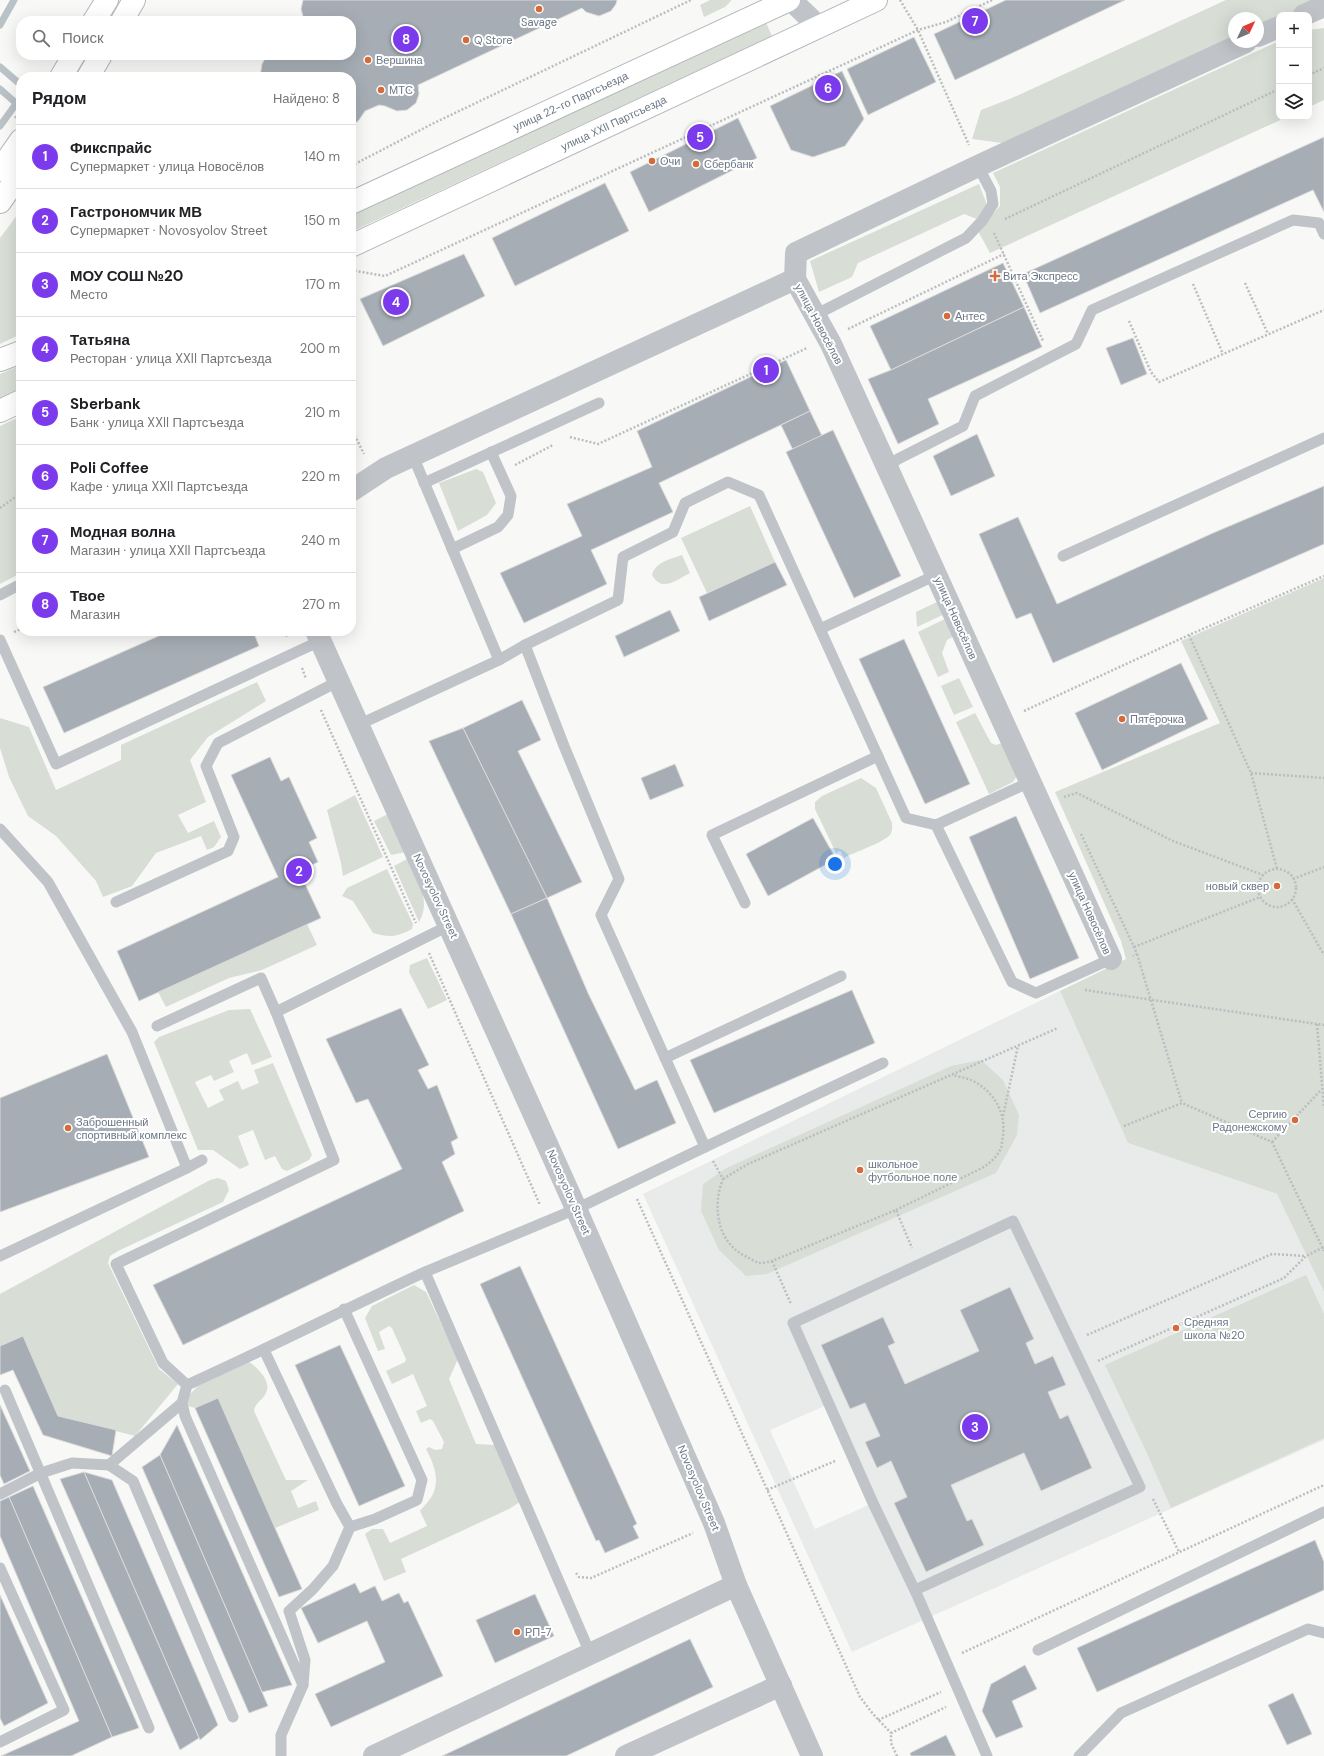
<!DOCTYPE html>
<html lang="ru">
<head>
<meta charset="utf-8">
<style>
	body { margin:0; font-family:"DM Sans",sans-serif; background:#f2f2f2; color:#202124 }
	.controls { position:absolute; right:12px; top:12px; display:grid; overflow:hidden; border-radius:8px; box-shadow:0 4px 16px #0002 }
	.controls button { width:36px; height:36px; display:grid; place-items:center; padding:0; border:0; border-bottom:1px solid #e0e0e0; background:#fff; color:#202124; font:20px sans-serif }
	.compass { position:absolute; left:1228px; top:12px; width:36px; height:36px; border-radius:50%; background:#fff; box-shadow:0 4px 16px #0002; rotate:46deg }
	.you { position:absolute; left:835px; top:864px; width:14px; height:14px; margin:-10px; border:3px solid #fff; border-radius:50%; background:#1a73e8; box-shadow:0 0 0 6px #1a73e833 }
	.badge { display:grid; place-items:center; width:26px; height:26px; border-radius:50%; background:#7c3aed; color:#fff; font-size:13px; font-weight:700 }
	.pin { position:absolute; translate:-50% -50%; border:2px solid #fff; box-shadow:0 1px 4px #0006 }
	.list { margin:0; padding:0; list-style:none }
	h2 { display:flex; justify-content:space-between; align-items:center; height:52px; margin:0; padding:0 16px; font-size:17px }
	h2 small { font-size:13px; font-weight:400; color:#757577 }
	.list li { display:grid; grid-template-columns:26px 1fr auto; gap:12px; align-items:center; box-sizing:border-box; height:64px; padding:0 16px; border-top:1px solid #e0e0e0 }
	.list b { display:block; font-size:15px; white-space:nowrap }
	.list p { margin:0; font-size:13px; white-space:nowrap; color:#757577 }
	.list em { font-size:13px; font-style:normal; color:#757577 }
	.icon { flex:none; width:22px; height:22px; fill:none; stroke:currentColor; stroke-width:2; stroke-linecap:round; stroke-linejoin:round }
	.map { position:relative; flex:none; width:1324px; height:1756px; overflow:hidden }
	.search { position:absolute; background:#fff; box-shadow:0 4px 16px #0002; left:16px; top:16px; width:340px; height:44px; display:flex; align-items:center; gap:10px; box-sizing:border-box; padding:0 14px; border-radius:16px; color:#757577; font-size:15px }
	.panel { position:absolute; background:#fff; box-shadow:0 4px 16px #0002; left:16px; top:72px; width:340px; height:564px; border-radius:16px }
	.map>svg:first-child { display:block }
	.built { fill:#e9eaea; fill-rule:evenodd }
	.green { fill:#d8ddd6 }
	.lines { fill:none; stroke-linecap:round; stroke-linejoin:round }
	.stream { stroke:#b9c2c7; stroke-width:7 }
	.building { fill:#a6adb4; stroke:#dadad9 }
	.secondary-casing { stroke:#b3b8bd; stroke-width:24 }
	.trunk-casing { stroke:#b4b7bb; stroke-width:24 }
	.path { stroke:#bbbdc0; stroke-width:2.5; stroke-dasharray:2 2; stroke-linecap:butt }
	.service { stroke:#c0c4c8; stroke-width:11 }
	.minor { stroke:#c0c4c8; stroke-width:22 }
	.secondary { stroke:#fff; stroke-width:22 }
	.trunk { stroke:#fff; stroke-width:22 }
	.poi-dot { fill:#d56a3a; stroke:#fff; stroke-width:1.5 }
	.labels { text-anchor:middle; dominant-baseline:central; stroke-width:4; stroke-linejoin:round; paint-order:stroke }
	.poi-label { font-size:11px; fill:#6a7785; stroke:#fff; text-anchor:start }
	.street-label { font-size:11px; fill:#6a7785; stroke:#fff }
</style>
</head>
<body>
<div class="map">
<svg width="1324" height="1756" viewBox="0 0 1324 1756">
	<rect width="100%" height="100%" fill="#f8f9f6"/>
	<path class="built" d="M1060,991l68,152 149,51 47,98v148l-472,212 -209,-458zM951,1066l-248,118 23,-16zM1010,1287l24,52 -8,4 9,21 31,21 -18,7 12,27 8,-4 24,53 -51,23 -17,-38 -73,32 16,36 5,-2 12,26 -58,27 -32,-69 13,-6 -16,-36 -14,7 -12,-25 15,-7 -15,-33 -15,6 -29,-64 73,-2 -6,3 17,38 74,-33 -19,-41zM829,1404l44,99 -58,26 -45,-99z"/>
	<g class="green">
		<path d="M710,0h21v1l-6,6 -21,10 -4,-12z"/>
		<path d="M1226,0h94l-23,15h-18v8l-21,9v-14h-24v24l-232,101 -30,-4 9,-29 31,-12z"/>
		<path d="M764,18l8,18 -421,196v-17z"/>
		<path d="M1324,28v72l-15,7v-77z"/>
		<path d="M1279,41v76h8l-297,136 -12,-22 22,-25v-19l-7,-14z"/>
		<path d="M979,184l8,21 -10,14 -13,-5 -106,49 -6,14 -33,15 -9,-31z"/>
		<path d="M21,210v124l-21,10v-106z"/>
		<path d="M21,365v24l-21,11v-26z"/>
		<path d="M19,417l2,3v153l-21,11v-158z"/>
		<path d="M476,469l7,3 13,31 -9,12 -29,16 -19,-48z"/>
		<path d="M750,506l25,56 -68,31 -26,-55z"/>
		<path d="M682,555l8,18c-14,7 -28,20 -38,2 3,-13 19,-16 30,-20z"/>
		<path d="M1324,578v714l-47,-98 -149,-51 -68,-152 66,-32 -5,-18 -66,-149 165,-69 -39,-82z"/>
		<path d="M939,601l10,11 -32,15 -1,-15z"/>
		<path d="M951,616l7,18 -11,6 -5,13 7,19 -11,5 -20,-45z"/>
		<path d="M959,678l14,29 -19,8 -13,-29z"/>
		<path d="M257,682l9,19 -58,36 -18,23 16,42 -28,13 10,18 26,-12 7,16 -7,10 -7,3 -6,-14 -45,17 -24,33 -29,11 -7,-16 -40,-45 -28,-20 -19,-39 -9,-29v-30l29,9 27,63 65,-30v-15z"/>
		<path d="M975,713l16,30 5,2 9,-3 13,32 -5,8 -24,12 -33,-72z"/>
		<path d="M861,778l15,10 16,35c0,4 1,8 -2,12 -8,8 -35,17 -46,23l-4,-7 -4,2 -21,-44v-7l7,-6z"/>
		<path d="M355,795l28,62 -40,19 -2,-13 -14,-53z"/>
		<path d="M388,814l18,38 -15,3 -17,-34z"/>
		<path d="M407,859c10,19 25,42 12,63l-25,-56z"/>
		<path d="M387,869l26,55 -1,5c-15,8 -22,9 -39,4l-20,-32 -11,-5 5,-8z"/>
		<path d="M307,924l10,21 -55,25 -33,8 -63,29 -8,-15z"/>
		<path d="M427,958l20,42 -19,9 -19,-37 1,-7z"/>
		<path d="M250,1009l22,48 -20,8 -5,-12 -18,8 5,11 -20,9 -3,-6 -16,7 13,26 16,-8 -5,-10 19,-9 4,9 17,-7 -5,-13 19,-7 39,92 -3,5 -22,11 -5,-2 -7,-13 -10,4 -12,-30 -15,6 11,29 -9,4 -27,-19h-15l-44,-108 5,-5 70,-27z"/>
		<path d="M981,1060l22,20 16,35 -2,20 -21,38 -229,101 -21,2 -27,-26 -18,-39 2,-27 23,-16 225,-102z"/>
		<path d="M218,1178l8,3 3,9 -6,12 -105,49 -8,5 -2,7 51,106 19,15 -43,52 -77,-20 -35,-80 -23,10v-52l210,-114z"/>
		<path d="M1306,1275l18,39v124l-153,70 -26,-59 -40,-84z"/>
		<path d="M414,1285l12,7 32,67 -9,20 27,65 20,1 24,57 -11,7 -108,50 5,13 -22,9 -19,-47 7,-5h11l7,14 37,-17 -7,-15c4,-5 10,-11 13,-17 7,-16 0,-32 -7,-45l3,-2 6,3 7,-1 2,-7 -11,-21 -3,-2 -9,4 -5,-12 11,-5 -14,-32 -21,10 -6,-13 19,-9 1,-3 -14,-31 -3,-2 -10,6 6,17 -7,2 -13,-33 7,-12z"/>
		<path d="M249,1362c8,5 23,19 17,31 -3,7 -11,9 -12,18l32,69h22l-17,11 7,17 18,-7 3,9 -44,18 -57,-130 -23,10 -7,-2v-10l10,-10z"/>
	</g>
	<g class="lines">
		<g class="stream">
			<path d="M0,25l14,-25"/>
			<path d="M0,67l21,18"/>
			<path d="M0,89l17,15"/>
			<path d="M0,126l21,-29"/>
		</g>
	</g>
	<g class="building">
		<path d="M303,0h314l-1,4 -5,7 -12,5 -13,-4 -4,-4 -164,77 1,9 -3,9 -9,7 -10,1 -12,-5 -6,-1 -14,6 -6,9 -8,7v-50h-91l2,-13 5,-9h84v-34h-43l-5,-5 -2,-7z"/>
		<path d="M1006,0h119l-170,80 -21,-46z"/>
		<path d="M914,37l22,45 -68,33 -21,-46z"/>
		<path d="M842,71l22,48 -19,27 -32,11 -22,-7 -21,-44z"/>
		<path d="M738,118l19,40 -108,54 -19,-40z"/>
		<path d="M1324,137v75l-11,-22 -273,123 -17,-39z"/>
		<path d="M605,183l24,48 -114,55 -23,-48z"/>
		<path d="M464,254l21,42 -102,50 -23,-47z"/>
		<path d="M1003,263l21,44 -133,63 -21,-44z"/>
		<path d="M1024,307l18,40 -114,52 11,25 -41,20 -30,-65 23,-9z"/>
		<path d="M1133,338l14,36 -26,11 -15,-37z"/>
		<path d="M786,360l24,51 -151,72 14,29 -82,38 16,34 -83,39 -24,-50 82,-37 -15,-32 85,-37 -15,-36z"/>
		<path d="M810,411l12,25 -29,14 -12,-25z"/>
		<path d="M833,430l68,146 -47,22 -68,-146z"/>
		<path d="M977,434l18,42 -44,20 -18,-40z"/>
		<path d="M1324,486v58l-271,119 -22,-50 -15,6 -37,-85 39,-17 39,87 156,-71z"/>
		<path d="M775,562l12,23 -78,36 -10,-24z"/>
		<path d="M670,610l10,21 -56,26 -9,-21z"/>
		<path d="M170,631h83l6,15 -195,87 -21,-46z"/>
		<path d="M904,639l66,145 -45,20 -66,-145z"/>
		<path d="M1181,663l27,56 -106,51 -27,-57z"/>
		<path d="M522,700l19,40 -23,11 64,131 -35,16 -84,-170z"/>
		<path d="M463,728l84,170 -36,16 -82,-173z"/>
		<path d="M270,757l11,24 8,-4 28,61 -8,4 9,20 -19,9 22,47 -182,83 -22,-50 161,-74 -47,-102z"/>
		<path d="M675,764l9,22 -34,14 -9,-22z"/>
		<path d="M1016,816l63,142 -49,21 -61,-142z"/>
		<path d="M813,818l23,41 -68,37 -22,-42z"/>
		<path d="M547,898l41,95 47,97 22,-10 19,43 -58,26 -107,-235z"/>
		<path d="M852,990l23,53 -161,70 -24,-53z"/>
		<path d="M401,1008l28,57 -11,5 10,19 9,-4 21,53 -7,4 4,12 -13,8 22,49 -281,134 -30,-60 249,-116 -34,-70 -12,4 -30,-64z"/>
		<path d="M107,1054l42,103 -149,55v-114z"/>
		<path d="M520,1266l117,258 -4,2 6,12 -34,15 -6,-13 -3,1 -116,-257z"/>
		<path d="M1010,1287l24,52 -8,4 9,21 18,-8 13,29 -18,7 12,27 8,-4 24,53 -51,23 -17,-38 -73,32 16,36 5,-2 12,26 -58,27 -32,-69 13,-6 -16,-36 -14,7 -12,-26 15,-6 -15,-33 -15,6 -29,-64 62,-28 12,26 -7,3 17,38 74,-33 -19,-41z"/>
		<path d="M23,1336l35,80 58,14 -4,26 -69,-21 -30,-65 -13,5v-29z"/>
		<path d="M340,1345l65,141 -46,20 -64,-141z"/>
		<path d="M218,1398l57,130 27,61 -23,8 -84,-189z"/>
		<path d="M0,1405l30,66 -26,13 -4,-9z"/>
		<path d="M177,1425l115,260 -30,7 -102,-237z"/>
		<path d="M160,1455l108,251 -19,7 -107,-246z"/>
		<path d="M84,1472l28,8 106,245 -18,15z"/>
		<path d="M84,1472l115,266 -19,12 -120,-271z"/>
		<path d="M33,1486l106,242 -27,9 -103,-240z"/>
		<path d="M9,1497l103,240 -41,19h-70l78,-35 -79,-185v-35z"/>
		<path d="M1315,1540l9,22v28l-227,102 -20,-44z"/>
		<path d="M355,1583l5,10 15,-7 7,15 17,-8 5,10 4,-2 35,75 -112,51 -16,-33 70,-32 -18,-41 -49,22 -17,-35z"/>
		<path d="M535,1594l19,42 -59,27 -19,-43z"/>
		<path d="M0,1595l48,108 -44,23 -4,-8z"/>
		<path d="M690,1639l23,48 -147,69h-124z"/>
		<path d="M1025,1665l12,24 -25,12 11,26 -27,11 -14,-27 9,-27z"/>
		<path d="M1293,1693l19,41 -25,11 -19,-40z"/>
		<path d="M946,1735l10,21h-45l-1,-3z"/>
	</g>
	<g class="lines">
		<defs>
			<g id="secondary">
				<path id="s1" d="M351,203l438,-203"/>
				<path id="s2" d="M351,246l525,-246"/>
				<path d="M0,360l21,-8"/>
				<path d="M0,411l21,-10"/>
			</g>
			<g id="trunk">
				<path d="M94,21l13,-21"/>
				<path d="M122,21l12,-21"/>
				<path d="M61,77l13,-22"/>
				<path d="M88,77l13,-22"/>
				<path d="M0,170l21,-30"/>
				<path d="M0,202l21,-30"/>
			</g>
		</defs>
		<use href="#secondary" class="secondary-casing"/>
		<use href="#trunk" class="trunk-casing"/>
		<g class="path">
			<path d="M900,0l18,30 51,115"/>
			<path d="M1309,75l15,-7"/>
			<path d="M15,118l6,-9"/>
			<path d="M351,166l81,-42 259,-124"/>
			<path d="M1005,219l274,-130"/>
			<path d="M994,233l49,108"/>
			<path d="M351,273l5,-2 29,5 533,-246 28,-8 46,-22"/>
			<path d="M1245,283l23,51"/>
			<path d="M1193,284l30,70"/>
			<path d="M1129,321l22,51 8,10 165,-72"/>
			<path d="M848,329l156,-75"/>
			<path d="M351,428l13,26"/>
			<path d="M570,437l28,7 209,-96"/>
			<path d="M515,465l38,-20"/>
			<path d="M0,508l21,-15"/>
			<path d="M285,631l2,6"/>
			<path d="M14,632l7,-3"/>
			<path d="M1189,635l62,138 26,96"/>
			<path d="M302,668l4,11"/>
			<path d="M321,710l95,213"/>
			<path d="M1024,711l165,-76 135,-59"/>
			<path d="M1251,773l73,5"/>
			<path d="M1064,797l13,-4 96,48 90,34"/>
			<path d="M1081,834l53,113 3,7 -4,2"/>
			<circle cx="1277" cy="888" r="19"/>
			<path d="M1293,879l31,-12"/>
			<path d="M1292,899l32,56"/>
			<path d="M1134,947l126,-50"/>
			<path d="M429,953l111,252"/>
			<path d="M1137,954l45,149"/>
			<path d="M1085,990l239,35"/>
			<path d="M1317,1024l7,84"/>
			<path d="M1003,1116l15,-70"/>
			<path d="M1124,1126l58,-23 90,39 52,109"/>
			<path d="M1272,1142l49,-52"/>
			<path d="M713,1161l10,18c-11,27 -6,63 22,77 5,2 10,6 14,7 4,0 9,-1 13,-2l124,-51 16,38"/>
			<path d="M723,1179l25,-15 310,-136"/>
			<path d="M637,1199l223,498 13,17 18,19"/>
			<path d="M896,1210l86,-42c8,-5 15,-11 19,-20 1,-3 1,-8 2,-12 3,-22 -8,-43 -28,-54 -7,-4 -15,-5 -23,-7"/>
			<path d="M772,1261l19,43"/>
			<path d="M1087,1335l185,-81 33,2"/>
			<path d="M1098,1361l186,-83 22,-22 18,-9"/>
			<path d="M767,1490l68,-29"/>
			<path d="M1153,1499l26,53"/>
			<path d="M576,1573l3,4 12,1 102,-45"/>
			<path d="M962,1653l362,-168"/>
			<path d="M878,1720l63,-28"/>
			<path d="M897,1756l-6,-13v-10l55,-26"/>
		</g>
		<g class="service">
			<path d="M815,315l151,-77 16,-17 11,-17 -2,-13 -13,-25"/>
			<path d="M413,456l86,204 26,-15 93,-45 5,-43 50,-25 12,-29 43,-21 31,13 147,323 30,7 76,157 24,11 75,-34"/>
			<path d="M887,467l11,-8 65,-33 12,-30 101,-52 16,-34 201,-90 26,3 5,11"/>
			<path d="M424,483l175,-80"/>
			<path d="M452,549l46,-22 10,-12 3,-19 -20,-44"/>
			<path d="M1063,556l261,-118"/>
			<path d="M0,595l21,-11"/>
			<path d="M820,629l116,-54"/>
			<path d="M0,640l56,124 264,-123"/>
			<path d="M525,645l39,101 55,133 -18,36 104,232 -129,62 -151,63 165,381"/>
			<path d="M358,725l141,-65"/>
			<path d="M936,825l94,-43"/>
			<path d="M0,829l48,53 84,150 55,136 15,-8"/>
			<path d="M116,902l112,-51 6,-14 -28,-71 12,-23 121,-62"/>
			<path d="M745,903l-33,-68 166,-79"/>
			<path d="M276,1012l58,148 -218,104 47,99 24,22c80,-36 158,-76 238,-113"/>
			<path d="M157,1026l104,-48 15,34 174,-87"/>
			<path d="M665,1058l176,-82"/>
			<path d="M705,1147l178,-84"/>
			<path d="M0,1256l187,-88"/>
			<path d="M264,1350l73,154 13,23 25,-8 42,-19 5,-20 -78,-171"/>
			<path d="M187,1385l-5,18 3,13 118,269"/>
			<path d="M5,1390l144,338"/>
			<path d="M109,1465l24,16 100,236"/>
			<path d="M0,1494l41,-21 31,-10 37,2 73,-62"/>
			<path d="M0,1568l64,142 -64,32"/>
			<path d="M915,1590l225,-103 -127,-266 -220,102 80,180 45,94 69,159"/>
			<path d="M1038,1650l286,-138"/>
			<path d="M281,1756v-21l22,-50 2,-25 -16,-49 24,-22 20,-23 17,-39"/>
			<path d="M1079,1756l42,-43 187,-84 16,4"/>
		</g>
		<g class="minor">
			<path d="M791,0l28,27"/>
			<path d="M1304,15l20,-9"/>
			<path d="M1258,36l21,-9"/>
			<path d="M795,279l36,65 280,615"/>
			<path d="M351,491l35,-23 409,-189 1,-26 182,-87 268,-124"/>
			<path d="M316,631l254,564 144,328 22,62 76,171"/>
			<path d="M374,1756l362,-171"/>
			<path d="M626,1756l155,-71"/>
		</g>
		<use href="#secondary" class="secondary"/>
		<use href="#trunk" class="trunk"/>
	</g>
	<g class="poi-dot">
		<circle cx="539" cy="9" r="4"/>
		<circle cx="466" cy="40" r="4"/>
		<circle cx="368" cy="60" r="4"/>
		<circle cx="381" cy="90" r="4"/>
		<circle cx="652" cy="161" r="4"/>
		<circle cx="696" cy="164" r="4"/>
		<path d="M993 270h4v4h4v4h-4v4h-4v-4h-4v-4h4z"/>
		<circle cx="947" cy="316" r="4"/>
		<circle cx="1122" cy="719" r="4"/>
		<circle cx="1277" cy="886" r="4"/>
		<circle cx="1295" cy="1120" r="4"/>
		<circle cx="68" cy="1128" r="4"/>
		<circle cx="860" cy="1170" r="4"/>
		<circle cx="1176" cy="1328" r="4"/>
		<circle cx="517" cy="1632" r="4"/>
	</g>
	<g class="labels">
		<g class="poi-label">
			<text x="539" y="22" text-anchor="middle">Savage</text>
			<text x="474" y="40">Q Store</text>
			<text x="376" y="60">Вершина</text>
			<text x="389" y="90">МТС</text>
			<text x="660" y="161">Очи</text>
			<text x="704" y="164">Сбербанк</text>
			<text x="1003" y="276">Вита Экспресс</text>
			<text x="955" y="316">Антес</text>
			<text x="1130" y="719">Пятёрочка</text>
			<text x="1269" y="886" text-anchor="end">новый сквер</text>
			<text x="1287" y="1114" text-anchor="end">Сергию<tspan x="1287" dy="13">Радонежскому</tspan></text>
			<text x="76" y="1122">Заброшенный<tspan x="76" dy="13">спортивный комплекс</tspan></text>
			<text x="868" y="1164">школьное<tspan x="868" dy="13">футбольное поле</tspan></text>
			<text x="1184" y="1322">Средняя<tspan x="1184" dy="13">школа №20</tspan></text>
			<text x="525" y="1632">РП-7</text>
		</g>
		<g class="street-label">
			<text stroke="none"><textPath href="#s1" startOffset="242">улица 22-го Партсъезда</textPath></text>
			<text stroke="none"><textPath href="#s2" startOffset="290">улица XXII Партсъезда</textPath></text>
			<text transform="translate(819 324) rotate(62)">улица Новосёлов</text>
			<text transform="translate(956 618) rotate(66)">улица Новосёлов</text>
			<text transform="translate(436 896) rotate(65)">Novosyolov Street</text>
			<text transform="translate(1090 913) rotate(66)">улица Новосёлов</text>
			<text transform="translate(569 1192) rotate(66)">Novosyolov Street</text>
			<text transform="translate(699 1488) rotate(67)">Novosyolov Street</text>
		</g>
	</g>
</svg>
<div class="controls">
<button>+</button>
<button>−</button>
<button><svg class="icon" aria-label="layers" viewBox="0 0 24 24"><path d="M12 4l9 5-9 5-9-5zM3 14l9 5 9-5"/></svg></button>
</div>
<svg class="compass" viewBox="-18 -18 36 36"><path d="M0-13l5 13h-10z" fill="#e53935"/><path d="M0 13l5-13h-10z" fill="#757577"/></svg>
<div class="you"></div>
<div class="pin badge" style="left:766px;top:370px">1</div>
<div class="pin badge" style="left:299px;top:871px">2</div>
<div class="pin badge" style="left:975px;top:1427px">3</div>
<div class="pin badge" style="left:396px;top:302px">4</div>
<div class="pin badge" style="left:700px;top:137px">5</div>
<div class="pin badge" style="left:828px;top:88px">6</div>
<div class="pin badge" style="left:975px;top:21px">7</div>
<div class="pin badge" style="left:406px;top:39px">8</div>
<div class="search"><svg class="icon" aria-label="search" viewBox="0 0 24 24"><circle cx="10" cy="10" r="6"/><path d="M15 15l6 6"/></svg>Поиск</div>
<section class="panel">
<h2>Рядом<small>Найдено: 8</small></h2>
<ul class="list">
<li><span class="badge">1</span><div><b>Фикспрайс</b><p>Супермаркет · улица Новосёлов</p></div><em>140 m</em></li>
<li><span class="badge">2</span><div><b>Гастрономчик МВ</b><p>Супермаркет · Novosyolov Street</p></div><em>150 m</em></li>
<li><span class="badge">3</span><div><b>МОУ СОШ №20</b><p>Место</p></div><em>170 m</em></li>
<li><span class="badge">4</span><div><b>Татьяна</b><p>Ресторан · улица XXII Партсъезда</p></div><em>200 m</em></li>
<li><span class="badge">5</span><div><b>Sberbank</b><p>Банк · улица XXII Партсъезда</p></div><em>210 m</em></li>
<li><span class="badge">6</span><div><b>Poli Coffee</b><p>Кафе · улица XXII Партсъезда</p></div><em>220 m</em></li>
<li><span class="badge">7</span><div><b>Модная волна</b><p>Магазин · улица XXII Партсъезда</p></div><em>240 m</em></li>
<li><span class="badge">8</span><div><b>Твое</b><p>Магазин</p></div><em>270 m</em></li>
</ul>
</section>
</div>
</body>
</html>
